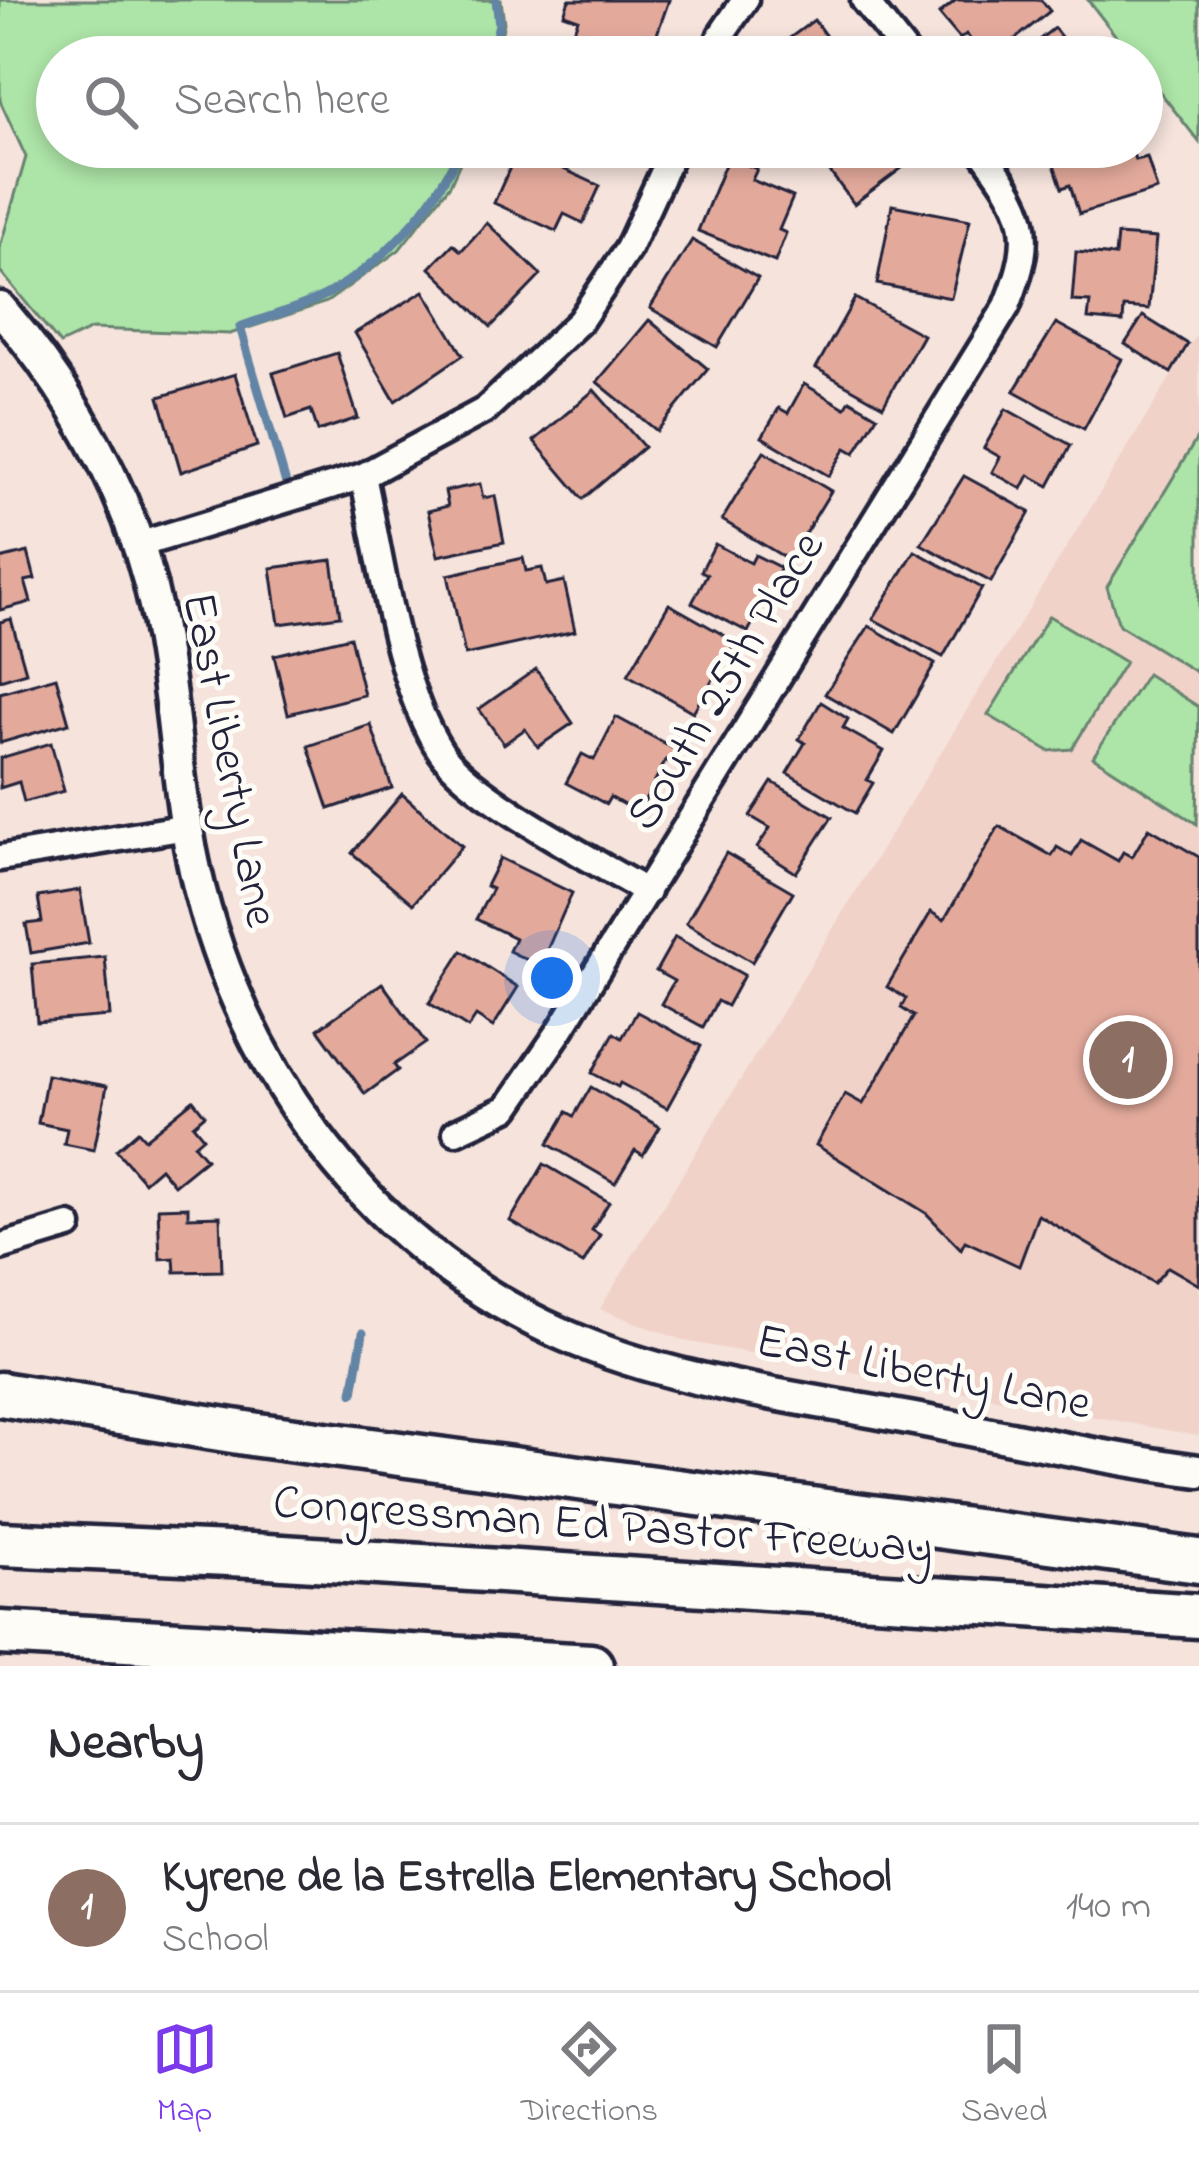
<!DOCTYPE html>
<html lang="en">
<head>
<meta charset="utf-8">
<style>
	body { margin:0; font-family:"Indie Flower",sans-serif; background:#f2f2f3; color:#2b2b33 }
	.you { position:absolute; left:552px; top:978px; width:42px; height:42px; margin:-30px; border:9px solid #fff; border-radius:50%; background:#1a73e8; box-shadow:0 0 0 18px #1a73e833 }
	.badge { display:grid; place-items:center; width:78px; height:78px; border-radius:50%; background:#7c3aed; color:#fff; font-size:39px; font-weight:700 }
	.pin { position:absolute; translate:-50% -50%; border:6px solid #fff; box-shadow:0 3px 12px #0006 }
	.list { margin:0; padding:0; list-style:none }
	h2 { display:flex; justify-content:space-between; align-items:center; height:156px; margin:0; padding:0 48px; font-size:51px }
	h2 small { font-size:39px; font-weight:400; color:#7c7c81 }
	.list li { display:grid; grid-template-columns:78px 1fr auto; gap:36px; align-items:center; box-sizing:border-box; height:168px; padding:0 48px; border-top:3px solid #e1e1e2 }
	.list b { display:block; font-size:45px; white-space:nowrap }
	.list p { margin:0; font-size:39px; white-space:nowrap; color:#7c7c81 }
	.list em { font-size:39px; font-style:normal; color:#7c7c81 }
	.icon { flex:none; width:66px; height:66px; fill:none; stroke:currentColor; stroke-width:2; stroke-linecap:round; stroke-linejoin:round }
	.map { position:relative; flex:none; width:1199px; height:1666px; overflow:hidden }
	.search { position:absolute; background:#fff; box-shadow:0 6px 18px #0003; left:36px; right:36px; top:36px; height:132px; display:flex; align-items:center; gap:30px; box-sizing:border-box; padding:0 42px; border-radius:66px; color:#7c7c81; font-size:45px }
	.sheet { height:324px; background:#fff }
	nav { display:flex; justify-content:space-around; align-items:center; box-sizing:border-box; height:168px; border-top:3px solid #e1e1e2; background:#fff; font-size:33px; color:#7c7c81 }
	nav a { display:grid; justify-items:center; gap:6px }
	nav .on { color:#7c3aed }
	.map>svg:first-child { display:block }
	.built { fill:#f0d2c9 }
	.green { fill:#ade4a7; stroke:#688371; stroke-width:3 }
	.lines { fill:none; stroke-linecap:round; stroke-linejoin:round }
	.stream { stroke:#6284a5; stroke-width:9 }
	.building { fill:#e3aa9c; stroke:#22223b; stroke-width:3 }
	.minor-casing { stroke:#22223b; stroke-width:33 }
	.tertiary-casing { stroke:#22223b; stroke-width:39 }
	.motorway-casing { stroke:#22223b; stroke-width:51 }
	.minor { stroke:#fdfcf7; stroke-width:24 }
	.tertiary { stroke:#fdfcf7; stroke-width:30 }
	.motorway { stroke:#fdfcf7; stroke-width:42 }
	.labels { text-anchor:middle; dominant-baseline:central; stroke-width:10; stroke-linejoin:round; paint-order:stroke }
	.street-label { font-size:48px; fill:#22223b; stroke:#fdfcf7 }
</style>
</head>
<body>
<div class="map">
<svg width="1199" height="1666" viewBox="0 0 1199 1666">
	<rect width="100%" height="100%" fill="#f5e3dc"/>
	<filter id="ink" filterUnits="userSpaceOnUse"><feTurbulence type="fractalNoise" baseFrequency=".00833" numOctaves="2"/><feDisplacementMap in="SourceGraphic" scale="24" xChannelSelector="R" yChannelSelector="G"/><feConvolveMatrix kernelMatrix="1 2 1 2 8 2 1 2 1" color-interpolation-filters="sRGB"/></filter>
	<g filter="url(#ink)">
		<path class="built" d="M1199,331v1105l-514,-95 -85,-32z"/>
		<g class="green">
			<path d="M0,0h501l3,23 -8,34h-439v90h410l-17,38 -51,65 -72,52 -97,32 -138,-5 -32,15 -60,-73v-24l26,-90 -26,-56z"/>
			<path d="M1088,0h111v142l-57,-73v-12h-10z"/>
			<path d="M1199,435v239l-80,-49 -12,-38z"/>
			<path d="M1049,616l76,46 -53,87 -23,2 -61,-36z"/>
			<path d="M1147,674l52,33 -2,117 -104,-67z"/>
		</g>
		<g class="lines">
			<g class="stream">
				<path d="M491,57l8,-33 -3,-24"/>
				<path d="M290,497l-50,-170c29,-11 62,-19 89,-34 57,-32 106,-87 132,-146"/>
				<path d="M353,1393l10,-60"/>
			</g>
		</g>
		<g class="building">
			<path d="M569,0h100l-20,57h-45l-35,-12 9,-26 -14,-5z"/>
			<path d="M956,0h85l9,11 -57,46h-8l-19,-23 -6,5 -21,-25z"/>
			<path d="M814,20l27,37h-77z"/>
			<path d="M1054,28l23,29h-60z"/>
			<path d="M819,147h93l6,9 -64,48 -40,-53z"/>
			<path d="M1048,147h83l4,13 12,-3 10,33 -78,24 -9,-29 -8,3z"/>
			<path d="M542,151l19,10 -2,6 41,19 -17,37 -19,-9 -8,17 -62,-28 22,-49 20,9z"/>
			<path d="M728,157l29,12 -5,11 41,17 -14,33 7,3 -11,29 -77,-31z"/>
			<path d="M892,205l78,15 -19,78 -74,-14z"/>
			<path d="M487,223l54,52 -50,52 -61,-59 23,-24 8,7z"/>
			<path d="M1117,235l39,3 -7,71 -25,-2 -1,15 -35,-3 2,-17 -18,-1 4,-49 39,4z"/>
			<path d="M692,240l66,38 -41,69 -67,-39z"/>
			<path d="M424,291l39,64 -68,46 -40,-68z"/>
			<path d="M855,298l68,37 -40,71 -67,-38z"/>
			<path d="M1143,316l45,28 -17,29 -46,-29z"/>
			<path d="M649,320l59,49 -51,62 -60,-49z"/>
			<path d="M1056,323l66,36 -38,70 -70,-38z"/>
			<path d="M337,353l21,65 -40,13 -7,-21 -24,8 -14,-45z"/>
			<path d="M235,374l22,72 -76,26 -22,-75z"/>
			<path d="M804,384l41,24 5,-8 27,16 -22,37 -9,-5 -17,28 -67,-39 17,-29 9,5z"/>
			<path d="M594,390l50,57 -61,52 -49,-58z"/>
			<path d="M1006,409l65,36 -22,41 -20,-11 -7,14 -30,-17 8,-15 -16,-9z"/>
			<path d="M764,451l67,40 -42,69 -67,-40z"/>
			<path d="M964,476l66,36 -39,70 -70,-38z"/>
			<path d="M480,484l3,14 12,-2 9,46 -66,14 -10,-45 20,-5 -3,-15z"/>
			<path d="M715,544l36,19 4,-8 26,13 -33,64 -56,-29 15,-29 -6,-3z"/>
			<path d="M915,551l67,37 -39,69 -70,-38z"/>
			<path d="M28,552l7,27 -10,2 6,21 -31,8v-51z"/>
			<path d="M523,558l3,13 16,-3 4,17 18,-4 11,50 -110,24 -17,-80z"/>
			<path d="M332,560l8,56 -61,8 -8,-56z"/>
			<path d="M669,604l67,38 -43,70 -65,-37z"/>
			<path d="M11,619l15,53 -26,8v-58z"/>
			<path d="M869,626l66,38 -41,70 -69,-40z"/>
			<path d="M350,637l14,58 -76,19 -14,-59z"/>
			<path d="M536,669l37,54 -35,24 -13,-18 -21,15 -25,-35z"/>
			<path d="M56,677l13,46 -69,20v-50z"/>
			<path d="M821,702l27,17 -5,9 41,23 -17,29 6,3 -18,30 -68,-40 18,-30 -6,-4z"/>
			<path d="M616,717l63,34 -7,13 -6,-4 -28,53 -28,-16 -4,7 -40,-21 16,-29 12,6z"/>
			<path d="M371,725l21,63 -63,21 -21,-63z"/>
			<path d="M51,743l13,48 -40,11 -5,-20 -19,6v-30z"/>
			<path d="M772,782l60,35 -36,56 -39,-25 13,-20 -20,-12z"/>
			<path d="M402,794l60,52 -49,58 -61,-51z"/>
			<path d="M999,826l53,30 5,-9 15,9 9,-16 37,21 5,-9 9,5 17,-29 50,29v428l-31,-18 -14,16 -116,-68 -19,51 -54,-25 -4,8 -35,-36 -110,-68 29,-51 18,10 51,-88 -13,-8 5,-10 -19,-11 44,-75 13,8z"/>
			<path d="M726,853l67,39 -41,70 -66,-39z"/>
			<path d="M500,858l72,35 -32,73 -31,-15 6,-13 -39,-19 16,-30 -6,-3z"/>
			<path d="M80,890l9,53 -58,10 -5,-29 16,-2 -4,-25z"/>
			<path d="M675,937l69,38 -17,31 -10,-5 -14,26 -42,-23 13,-23 -18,-10z"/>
			<path d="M462,951l56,36 -25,40 -17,-11 -8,12 -39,-25z"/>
			<path d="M105,957l5,59 -73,6 -5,-58z"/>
			<path d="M382,983l44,60 -32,22 4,5 -33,24 -47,-65z"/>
			<path d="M637,1012l64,34 -34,62 -47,-25 -2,4 -26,-14 22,-40 8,5z"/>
			<path d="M47,1075l60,11 -13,64 -30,-6 3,-15 -29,-6z"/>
			<path d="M591,1087l69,40 -17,28 -8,-5 -20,33 -67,-39 19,-32 7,4z"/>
			<path d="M193,1100l12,15 -12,10 10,12 -9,8 12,14 -32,26 -14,-17 -16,14 -28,-32 22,-19 7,8z"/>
			<path d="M544,1164l65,38 -17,28 8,5 -17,29 -73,-43z"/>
			<path d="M188,1207v10l32,-1 2,55 -47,1 -1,-14 -14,1 -2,-51z"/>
		</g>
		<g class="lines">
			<defs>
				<g id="minor">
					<path d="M864,0l45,57"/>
					<path d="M713,57l8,-22 24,-35"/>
					<path d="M363,476c18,81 33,208 78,276 30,45 156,110 206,140"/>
					<path d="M138,545l225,-69 122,-66 95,-89 48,-72 47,-102"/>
					<path d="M0,858l187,-31"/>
					<path d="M456,1132l51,-24 54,-79 446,-723c31,-77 18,-96 -28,-159"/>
					<path d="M0,1247l69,-21"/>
				</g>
				<path id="tertiary" d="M0,308c76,89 133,190 157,306 15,71 18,143 30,215 36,218 171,416 377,506 105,47 227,61 339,82 98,18 197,41 296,54"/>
				<g id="motorway">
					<path d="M0,1394l258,41 941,126"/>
					<path d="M0,1544l252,11 947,61"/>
					<path d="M0,1633l591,33"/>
				</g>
			</defs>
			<use href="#minor" class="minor-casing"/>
			<use href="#tertiary" class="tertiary-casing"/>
			<use href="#motorway" class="motorway-casing"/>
			<use href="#minor" class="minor"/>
			<use href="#tertiary" class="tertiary"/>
			<use href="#motorway" class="motorway"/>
		</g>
	</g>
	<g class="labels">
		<g class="street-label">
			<text transform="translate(727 682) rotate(-59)">South 25th Place</text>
			<text transform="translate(228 760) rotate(79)">East Liberty Lane</text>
			<text transform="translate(923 1374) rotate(11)">East Liberty Lane</text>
			<text transform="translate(603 1527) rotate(4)">Congressman Ed Pastor Freeway</text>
		</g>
	</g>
</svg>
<div class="you"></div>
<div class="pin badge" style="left:1128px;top:1060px;background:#8d6e63">1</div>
<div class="search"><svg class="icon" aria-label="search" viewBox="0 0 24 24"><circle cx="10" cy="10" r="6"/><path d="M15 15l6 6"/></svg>Search here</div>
</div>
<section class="sheet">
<h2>Nearby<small></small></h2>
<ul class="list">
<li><span class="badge" style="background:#8d6e63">1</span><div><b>Kyrene de la Estrella Elementary School</b><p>School</p></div><em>140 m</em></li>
</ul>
</section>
<nav>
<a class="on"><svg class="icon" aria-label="map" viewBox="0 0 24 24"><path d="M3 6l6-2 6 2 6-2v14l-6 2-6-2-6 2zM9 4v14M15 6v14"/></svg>Map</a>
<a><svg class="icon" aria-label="directions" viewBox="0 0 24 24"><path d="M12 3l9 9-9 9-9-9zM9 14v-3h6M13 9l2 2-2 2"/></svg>Directions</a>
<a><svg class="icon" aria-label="saved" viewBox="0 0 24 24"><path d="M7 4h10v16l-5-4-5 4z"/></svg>Saved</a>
</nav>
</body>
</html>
